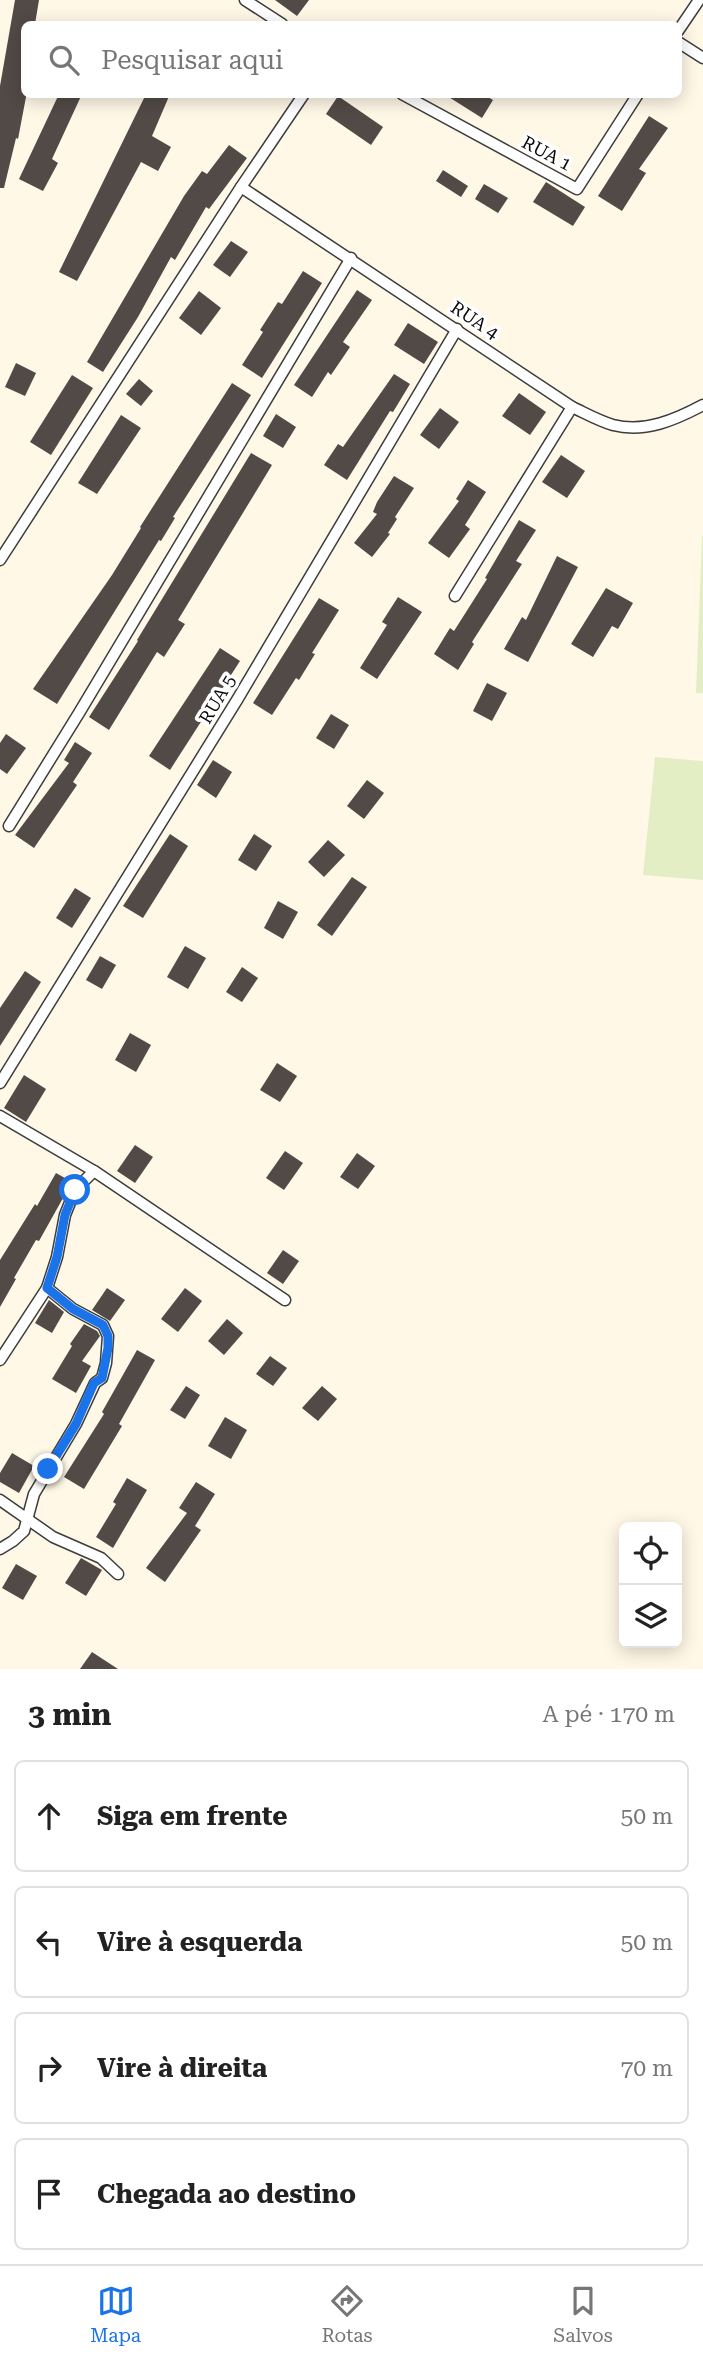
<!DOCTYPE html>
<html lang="pt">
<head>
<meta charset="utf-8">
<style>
	body { margin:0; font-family:"Roboto Serif",serif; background:#f2f2f2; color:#222 }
	.controls { position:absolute; right:21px; bottom:21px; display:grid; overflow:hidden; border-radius:10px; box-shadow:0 4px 18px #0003 }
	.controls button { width:63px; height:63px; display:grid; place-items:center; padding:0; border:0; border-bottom:2px solid #e0e0e0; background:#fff; color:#222; font:35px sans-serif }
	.stop { position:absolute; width:21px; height:21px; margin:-16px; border:5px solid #1a73e8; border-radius:50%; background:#fff }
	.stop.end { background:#1a73e8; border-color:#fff; box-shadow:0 2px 7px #0008 }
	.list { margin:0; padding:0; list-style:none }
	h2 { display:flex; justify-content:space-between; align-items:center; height:91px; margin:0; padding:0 28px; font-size:30px }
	h2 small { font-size:23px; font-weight:400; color:#767676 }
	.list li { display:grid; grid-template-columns:46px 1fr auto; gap:21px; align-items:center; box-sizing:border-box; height:112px; margin:0 14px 14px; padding:0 14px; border:2px solid #e0e0e0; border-radius:10px }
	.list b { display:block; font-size:26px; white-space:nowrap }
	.list em { font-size:23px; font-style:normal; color:#767676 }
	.icon { flex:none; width:38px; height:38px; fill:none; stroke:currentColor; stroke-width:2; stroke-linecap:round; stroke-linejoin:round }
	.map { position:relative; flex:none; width:703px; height:1669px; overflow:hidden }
	.search { position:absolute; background:#fff; box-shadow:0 4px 18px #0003; left:21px; right:21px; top:21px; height:77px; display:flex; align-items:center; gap:18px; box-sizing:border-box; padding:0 24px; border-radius:10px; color:#767676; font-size:26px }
	.sheet { height:595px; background:#fff }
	nav { display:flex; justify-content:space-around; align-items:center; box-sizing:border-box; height:98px; border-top:2px solid #e0e0e0; background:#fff; font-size:19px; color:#767676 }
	nav a { display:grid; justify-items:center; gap:4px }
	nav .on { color:#1a73e8 }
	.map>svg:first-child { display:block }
	.pitch { fill:#e4eec5 }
	.building { fill:#524a47 }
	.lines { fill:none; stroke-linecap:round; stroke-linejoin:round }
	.street-casing { stroke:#3d3d3d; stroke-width:13 }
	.street { stroke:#fff; stroke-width:10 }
	.route { stroke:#1a73e8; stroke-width:9 }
	.labels { text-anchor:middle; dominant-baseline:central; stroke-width:7; stroke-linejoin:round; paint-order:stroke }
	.street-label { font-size:18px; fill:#0a0a0a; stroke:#fff }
</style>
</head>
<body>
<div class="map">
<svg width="703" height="1669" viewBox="0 0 703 1669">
	<rect width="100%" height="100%" fill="#fff8e7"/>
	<g class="pitch">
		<path d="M702,536h1v157h-7z"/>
		<path d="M655,757l48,4v119l-60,-5z"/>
	</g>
	<g class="building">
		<path d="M15,0h24l-4,24h-11l2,73 -8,42 -2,-1 -12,50h-4v-102z"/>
		<path d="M275,0h34l-12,16z"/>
		<path d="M59,94h23l-30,65 6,4 -15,28 -24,-12z"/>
		<path d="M146,94h24l-18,42 19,11 -13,24 -17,-9 -64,119 -18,-9z"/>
		<path d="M444,94h39l10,6 -11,18z"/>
		<path d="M338,96l45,31 -12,18 -45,-31z"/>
		<path d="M649,116l19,12 -29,41 7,4 -24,38 -24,-15z"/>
		<path d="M229,145l18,13 -38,51 -3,-2 -31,53 -4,-3 -33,60 -35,55 -16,-10 97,-166 18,-25 5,3z"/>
		<path d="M443,170l25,16 -7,11 -25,-16z"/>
		<path d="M546,182l39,25 -12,19 -40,-24z"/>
		<path d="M484,184l24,14 -10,15 -23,-14z"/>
		<path d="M231,241l17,11 -18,25 -17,-12z"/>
		<path d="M303,271l19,12 -60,95 -20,-13 21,-33 -3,-2 18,-28 4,2z"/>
		<path d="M357,290l15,10 -29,42 7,5 -19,28 -3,-3 -16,25 -18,-12z"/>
		<path d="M199,291l22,17 -20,27 -22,-17z"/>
		<path d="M408,323l30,19 -14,22 -30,-19z"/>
		<path d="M16,363l20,10 -11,23 -20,-9z"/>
		<path d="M394,374l16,10 -17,28 -3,-1 -43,69 -23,-15 14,-21 5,3z"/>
		<path d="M72,375l21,13 -42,67 -21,-13z"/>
		<path d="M139,379l14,12 -12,15 -15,-12z"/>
		<path d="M232,383l19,12 -78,122 2,1 -14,23 -2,-1 -102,164 -24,-15 79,-114 29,-47 -1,-1z"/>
		<path d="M519,393l27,19 -16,23 -28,-19z"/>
		<path d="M440,408l19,14 -20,27 -19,-14z"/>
		<path d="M276,414l20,13 -13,21 -20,-12z"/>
		<path d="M121,415l20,13 -44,66 -19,-11z"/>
		<path d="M251,453l21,12 -94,155 7,4 -21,33 -7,-5 -48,78 -20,-13 49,-76 -1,-1z"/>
		<path d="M561,455l24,16 -18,27 -25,-16z"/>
		<path d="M394,476l20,12 -19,29 2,2 -9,14 2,1 -18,23 -18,-14 23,-29 -4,-2 4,-10z"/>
		<path d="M468,480l18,12 -21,33 5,4 -21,29 -21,-15 31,-42 -3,-2z"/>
		<path d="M519,520l17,10 -20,31 6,3 -50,78 2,2 -16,26 -24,-16 16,-26 4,3 33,-52 -2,-1z"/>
		<path d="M557,556l21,11 -50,95 -24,-13 18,-32 4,3z"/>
		<path d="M606,588l27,15 -15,26 -6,-3 -19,31 -22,-13z"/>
		<path d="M398,597l24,15 -45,67 -17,-11 27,-43 -5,-3z"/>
		<path d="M319,598l20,12 -27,43 3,1 -16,26 -3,-2 -24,37 -19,-12z"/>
		<path d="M220,648l20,13 -70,109 -21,-14z"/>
		<path d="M487,683l20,10 -15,28 -19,-10z"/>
		<path d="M331,714l18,11 -15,24 -18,-11z"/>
		<path d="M6,734l20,14 -19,26 -7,-5v-26z"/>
		<path d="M75,742l17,11 -19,29 4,3 -43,63 -19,-13 54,-72 -5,-3z"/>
		<path d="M213,760l19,12 -16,26 -19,-13z"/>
		<path d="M367,780l17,13 -20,26 -17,-13z"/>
		<path d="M170,834l18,12 -45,72 -20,-12z"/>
		<path d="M254,834l18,12 -16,25 -18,-11z"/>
		<path d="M328,840l17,15 -21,22 -16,-15z"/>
		<path d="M352,877l15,10 -35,49 -15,-11z"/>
		<path d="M75,888l16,10 -19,30 -16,-10z"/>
		<path d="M278,901l20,11 -15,27 -19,-11z"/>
		<path d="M185,946l21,12 -18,31 -21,-12z"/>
		<path d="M100,956l16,9 -14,24 -16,-9z"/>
		<path d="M242,967l16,11 -16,24 -16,-10z"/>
		<path d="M25,971l16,11 -41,64v-38z"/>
		<path d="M130,1033l21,12 -15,27 -21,-12z"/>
		<path d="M277,1063l20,13 -17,26 -20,-12z"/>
		<path d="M24,1075l22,14 -20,33 -22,-14z"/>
		<path d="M135,1145l18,12 -18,26 -18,-12z"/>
		<path d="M285,1151l18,12 -19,27 -18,-12z"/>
		<path d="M357,1153l18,13 -17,23 -18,-12z"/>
		<path d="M56,1173l16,9 -33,59 -3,-1 -22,38 2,1 -16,28v-47l35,-56 2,2z"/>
		<path d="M283,1250l16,11 -16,23 -16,-11z"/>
		<path d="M107,1288l18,12 -15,21 -18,-11z"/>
		<path d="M185,1288l17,13 -24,31 -17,-13z"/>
		<path d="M49,1300l15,12 -12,21 -17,-10z"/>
		<path d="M227,1319l16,14 -19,22 -16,-14z"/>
		<path d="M84,1324l13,7 3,5 -18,25 9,5 -15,27 -24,-14 20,-33 -2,-2z"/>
		<path d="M137,1350l18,10 -36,64 3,2 -38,63 -20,-12 40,-63 -2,-2z"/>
		<path d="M270,1356l17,12 -14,18 -17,-12z"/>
		<path d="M186,1386l14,9 -15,24 -15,-9z"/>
		<path d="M322,1386l15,13 -19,22 -16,-13z"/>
		<path d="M225,1417l22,13 -16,29 -23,-13z"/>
		<path d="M12,1453l22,13 -15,27 -19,-11v-9z"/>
		<path d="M127,1478l20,12 -34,58 -17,-11 20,-33 -3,-2z"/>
		<path d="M196,1482l19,12 -20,32 6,4 -36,52 -19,-14 41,-55 -8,-5z"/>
		<path d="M81,1558l21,12 -16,26 -21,-13z"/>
		<path d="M16,1564l21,12 -14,24 -21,-12z"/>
		<path d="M92,1652l26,17h-38z"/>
	</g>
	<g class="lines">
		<defs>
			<g id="street">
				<path d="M245,0l37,24"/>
				<path d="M678,31l21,-31"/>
				<path d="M678,42l25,16"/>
				<path d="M402,94l175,95 61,-95"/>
				<path d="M241,187l331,220c13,6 27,14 41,18 32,8 62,-5 90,-20"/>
				<path d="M0,560l241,-373 63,-93"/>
				<path d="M455,596l117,-189"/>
				<path d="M9,826l70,-113 272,-455"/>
				<path d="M0,1083l237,-383 220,-371"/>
				<path d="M0,1116l94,55 191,129"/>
				<path d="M0,1360l47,-72 10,-31 8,-42 10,-25 19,-19"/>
				<path d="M0,1500l53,37 48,21 17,16"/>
				<path d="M0,1549l13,-8 11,-10 10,-37 42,-70 19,-41 7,-5 4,-15 2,-27 -5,-11 -30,-16 -26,-21"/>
			</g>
		</defs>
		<use href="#street" class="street-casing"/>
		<use href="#street" class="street"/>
	</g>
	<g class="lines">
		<path class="route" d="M48,1469l28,-45 18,-41 8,-5 6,-30v-12l-5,-11 -30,-16 -26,-21 10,-31 8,-42 10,-25"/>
	</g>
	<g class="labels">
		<g class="street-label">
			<text transform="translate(547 153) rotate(28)">RUA 1</text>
			<text transform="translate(475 320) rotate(34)">RUA 4</text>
			<text transform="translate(217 699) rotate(-59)">RUA 5</text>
		</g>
	</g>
</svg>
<div class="controls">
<button><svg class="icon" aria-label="locate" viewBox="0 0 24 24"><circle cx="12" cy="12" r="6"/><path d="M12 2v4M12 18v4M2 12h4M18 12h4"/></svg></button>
<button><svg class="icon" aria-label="layers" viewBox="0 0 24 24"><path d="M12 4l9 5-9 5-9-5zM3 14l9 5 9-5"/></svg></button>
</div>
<div class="stop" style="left:75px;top:1190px"></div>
<div class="stop end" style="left:48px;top:1469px"></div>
<div class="search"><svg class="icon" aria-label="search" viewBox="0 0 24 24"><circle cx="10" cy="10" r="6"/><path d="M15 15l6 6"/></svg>Pesquisar aqui</div>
</div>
<section class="sheet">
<h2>3 min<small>A pé · 170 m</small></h2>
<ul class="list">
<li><svg class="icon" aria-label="ahead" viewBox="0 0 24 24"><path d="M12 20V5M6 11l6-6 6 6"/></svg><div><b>Siga em frente</b></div><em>50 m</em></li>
<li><svg class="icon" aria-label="left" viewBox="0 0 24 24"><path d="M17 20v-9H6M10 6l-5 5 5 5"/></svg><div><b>Vire à esquerda</b></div><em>50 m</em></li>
<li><svg class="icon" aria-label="right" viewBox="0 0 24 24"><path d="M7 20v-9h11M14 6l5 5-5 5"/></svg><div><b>Vire à direita</b></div><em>70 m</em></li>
<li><svg class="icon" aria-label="arrive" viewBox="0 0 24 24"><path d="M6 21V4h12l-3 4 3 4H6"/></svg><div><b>Chegada ao destino</b></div></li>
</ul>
</section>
<nav>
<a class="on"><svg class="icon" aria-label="map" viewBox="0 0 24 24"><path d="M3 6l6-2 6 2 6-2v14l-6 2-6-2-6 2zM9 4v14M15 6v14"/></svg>Mapa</a>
<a><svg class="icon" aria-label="directions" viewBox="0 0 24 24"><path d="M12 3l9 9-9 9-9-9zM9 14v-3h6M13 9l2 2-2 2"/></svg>Rotas</a>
<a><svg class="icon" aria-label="saved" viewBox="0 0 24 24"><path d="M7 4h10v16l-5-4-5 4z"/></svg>Salvos</a>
</nav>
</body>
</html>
